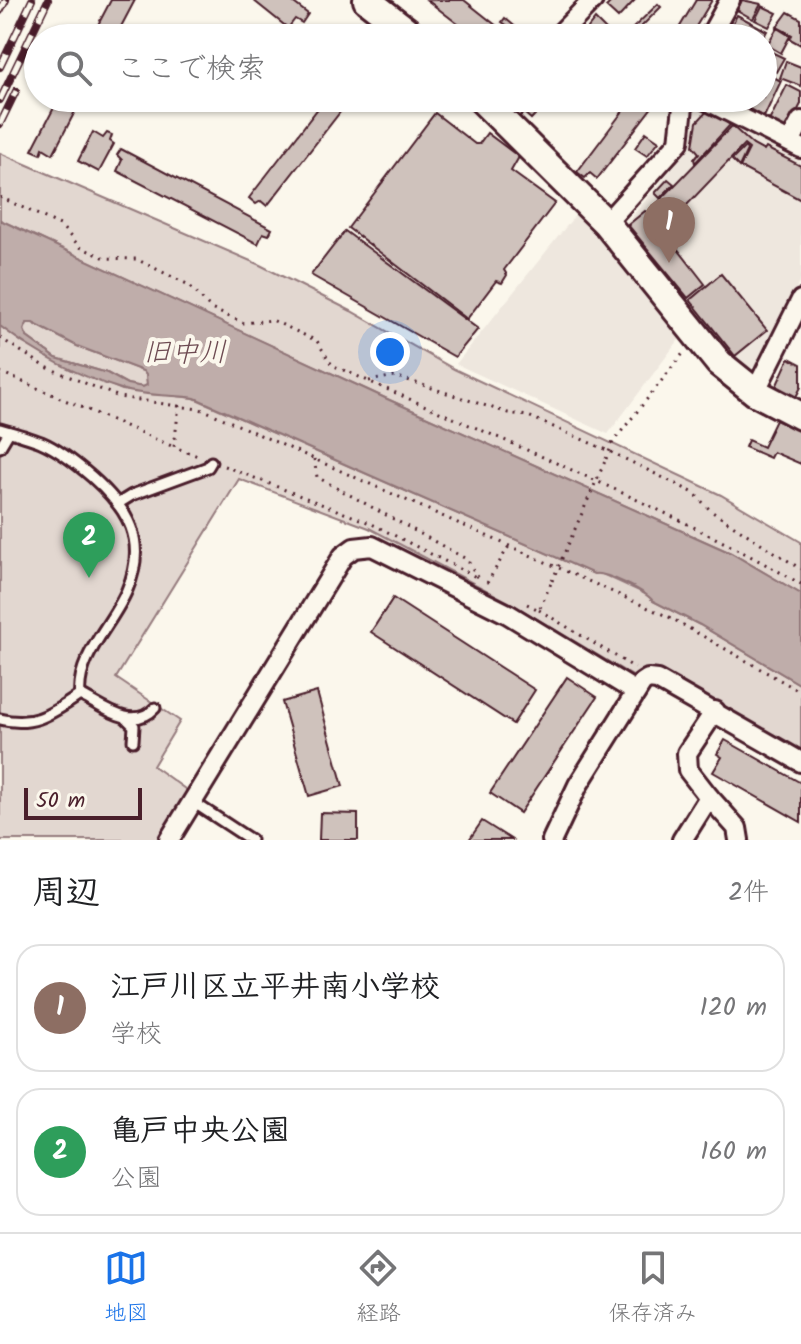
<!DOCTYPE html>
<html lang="ja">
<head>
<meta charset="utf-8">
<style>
	body { margin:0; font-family:Kalam,"Klee One",sans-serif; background:#f6f6f6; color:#202124 }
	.scale { position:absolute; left:24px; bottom:20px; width:118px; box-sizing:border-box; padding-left:8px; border:4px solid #4a1f2b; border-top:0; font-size:22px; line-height:28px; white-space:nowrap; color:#4a1f2b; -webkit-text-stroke:6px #fbf7ec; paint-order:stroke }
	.you { position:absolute; left:390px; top:352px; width:28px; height:28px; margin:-20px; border:6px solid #fff; border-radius:50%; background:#1a73e8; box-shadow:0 0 0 12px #1a73e833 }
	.badge { display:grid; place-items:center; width:52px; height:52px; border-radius:50%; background:#1a73e8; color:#fff; font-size:26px; font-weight:700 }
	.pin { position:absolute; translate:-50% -66px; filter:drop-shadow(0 2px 4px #0008) }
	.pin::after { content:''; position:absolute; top:42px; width:28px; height:24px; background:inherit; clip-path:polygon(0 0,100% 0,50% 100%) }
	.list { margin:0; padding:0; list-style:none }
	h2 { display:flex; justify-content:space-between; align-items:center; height:104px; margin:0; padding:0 32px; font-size:34px }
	h2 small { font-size:26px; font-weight:400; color:#757577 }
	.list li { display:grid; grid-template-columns:52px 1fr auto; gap:24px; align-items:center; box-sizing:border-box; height:128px; margin:0 16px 16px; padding:0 16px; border:2px solid #e0e0e0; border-radius:24px }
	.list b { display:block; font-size:30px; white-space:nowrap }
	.list p { margin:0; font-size:26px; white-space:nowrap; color:#757577 }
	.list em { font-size:26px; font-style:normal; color:#757577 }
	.icon { flex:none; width:44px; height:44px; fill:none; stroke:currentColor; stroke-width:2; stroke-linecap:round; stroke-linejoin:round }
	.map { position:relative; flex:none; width:801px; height:840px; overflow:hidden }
	.search { position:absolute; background:#fff; box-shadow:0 2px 6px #0004; left:24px; right:24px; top:24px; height:88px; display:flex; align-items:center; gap:20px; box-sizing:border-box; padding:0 28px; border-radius:44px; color:#757577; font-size:30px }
	.sheet { height:392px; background:#fff }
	nav { display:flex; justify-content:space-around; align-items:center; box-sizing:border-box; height:112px; border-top:2px solid #e0e0e0; background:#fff; font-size:22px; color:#757577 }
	nav a { display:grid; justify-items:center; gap:4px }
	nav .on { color:#1a73e8 }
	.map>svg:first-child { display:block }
	.built { fill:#eee7de }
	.green { fill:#e2d7d0; stroke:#967b7e; stroke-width:2 }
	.water { fill:#bfadaa; stroke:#907477; stroke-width:2; fill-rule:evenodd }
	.building { fill:#cfc2bc; stroke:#4a1f2b; stroke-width:2 }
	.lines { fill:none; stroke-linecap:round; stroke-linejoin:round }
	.lane-casing { stroke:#4a1f2b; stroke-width:15 }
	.street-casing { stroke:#4a1f2b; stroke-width:24 }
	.secondary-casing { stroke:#4a1f2b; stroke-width:32 }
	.path { stroke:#4a1f2b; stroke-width:3; stroke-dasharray:2 6; stroke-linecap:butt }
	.lane { stroke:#fbf7ec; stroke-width:9 }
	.street { stroke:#fbf7ec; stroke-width:18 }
	.secondary { stroke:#fbf7ec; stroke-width:26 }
	.rail-casing { stroke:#4a1f2b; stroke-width:8 }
	.rail { stroke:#fbf7ec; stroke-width:5; stroke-dasharray:15; stroke-linecap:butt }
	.path-bridge { stroke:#4a1f2b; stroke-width:3; stroke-dasharray:2 6; stroke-linecap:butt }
	.labels { text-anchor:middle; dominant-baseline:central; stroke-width:8; stroke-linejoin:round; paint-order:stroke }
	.water-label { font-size:28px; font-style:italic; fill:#6d4a51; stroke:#fbf7ec }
</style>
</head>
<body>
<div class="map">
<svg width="801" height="840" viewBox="0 0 801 840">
	<rect width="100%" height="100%" fill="#fbf7ec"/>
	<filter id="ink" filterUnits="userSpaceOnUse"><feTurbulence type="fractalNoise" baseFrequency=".0125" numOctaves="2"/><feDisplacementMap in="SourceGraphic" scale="16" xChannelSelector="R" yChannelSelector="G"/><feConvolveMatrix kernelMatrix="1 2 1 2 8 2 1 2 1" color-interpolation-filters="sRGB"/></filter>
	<g filter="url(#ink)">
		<path class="built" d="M702,106l99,52v121l-46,87 -13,5 -46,-54 -88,117 -152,-70 121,-151 32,34 15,-21 67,-80 3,-36z"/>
		<g class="green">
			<path d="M0,153l260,112 91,46 103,58 267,126 80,47v52l-70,-41 -346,-155 -385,-178z"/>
			<path d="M27,323h6l44,23 66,25 3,4 1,10 -4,2 -16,-3 -20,-11 -51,-15 -29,-21 -3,-7z"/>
			<path d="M0,326l23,17 45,24 54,23 72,8 400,176 6,-1 48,22 5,6 47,24 101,60v66l-146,-82 -15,3 -4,6 -127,-76 -140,-74 -130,-49 -123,199 64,43 -27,45 39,28 -30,46h-162z"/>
		</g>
		<path class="water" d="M0,220l385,178 346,155 70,41v91l-101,-60 -47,-24c-8,-10 -47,-29 -59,-27l-399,-176c-24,-3 -52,-2 -74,-9 -43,-13 -86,-36 -121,-63zM27,323h6l44,23 66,25 3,4 1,10 -4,2 -16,-3 -20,-11 -51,-15 -29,-21 -3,-7z"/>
		<g class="building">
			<path d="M111,0h24l-20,38h-24z"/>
			<path d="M253,0h37l18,14 -6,9 -7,-4 -7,9z"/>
			<path d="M427,0h37l48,38h-36z"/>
			<path d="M613,0h22l-17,18 -12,-11z"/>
			<path d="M696,0h16l-23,38h-16z"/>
			<path d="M742,0l19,4 -8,15 -16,-9z"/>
			<path d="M658,4l3,3 -26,26 -3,-4z"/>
			<path d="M762,6l15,7 -8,14 -14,-7z"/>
			<path d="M788,12l13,7v26l-11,-6 2,-4 -15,-8z"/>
			<path d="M737,15l30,16 -4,7h-25l-10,-6z"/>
			<path d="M505,18l21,18 -1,2 -23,-16z"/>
			<path d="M595,19l16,16 -3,3h-28z"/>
			<path d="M777,28l13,8 -9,17 -14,-8z"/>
			<path d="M763,48l21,10 -8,14 -13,-7z"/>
			<path d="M786,61l15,6v19l-21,-8z"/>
			<path d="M764,72l17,9 -17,36 -18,-10 5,-9h12z"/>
			<path d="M787,85l14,7v12l-14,27 -18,-10z"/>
			<path d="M59,98h23l-29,56 -10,-6 -2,6 -9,-4z"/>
			<path d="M326,98h25l-84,108 -6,-5 -5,3 -7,-6z"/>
			<path d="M523,98h28l-20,21 -7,-6 -5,4 -8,-6z"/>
			<path d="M625,98h34l-62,81 -7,-6 -5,5 -8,-6 49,-65 -5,-4z"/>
			<path d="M709,109l21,16 -35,38 -1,-4 5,-6 -6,-7 4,-24z"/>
			<path d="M435,113l40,31h4l8,-11 32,24 -8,14 44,32 -51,67 3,5 -5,8 -6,-2 -29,38 -119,-91z"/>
			<path d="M732,126l21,19 11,6 2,-3 35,18v34l-61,-33 9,-18 -5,-4 -81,85 42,54 -17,14 -60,-73 17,-14 3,2z"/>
			<path d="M93,132l10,6 4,-5 5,2 -2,6 4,3 -15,28 -21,-11z"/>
			<path d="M646,132l13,9 -12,15 -12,-8z"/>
			<path d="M745,147l2,3 -8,17 -7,-7z"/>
			<path d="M121,149l151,80 -3,6 -6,-2 -5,11 -141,-73 5,-11 -5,-5z"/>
			<path d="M668,179l6,5 -14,14 -5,-5z"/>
			<path d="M345,231l133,98 -23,28 -144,-82z"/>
			<path d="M721,274l46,56 -32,26 -45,-56z"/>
			<path d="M789,358l12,6v23l-6,12 -20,-10z"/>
			<path d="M776,420l25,11v33l-28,-12 -3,6 -25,-11 3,-7 15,7z"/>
			<path d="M393,598l142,92 -22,34 -142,-92z"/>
			<path d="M567,677l30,20 -77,116 -30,-20z"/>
			<path d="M317,692l26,94 -34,10 -27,-94z"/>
			<path d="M725,740l76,43v39l-88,-50 9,-15 -5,-3z"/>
			<path d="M320,813l38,1v26h-39z"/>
			<path d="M482,821l30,19h-43z"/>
		</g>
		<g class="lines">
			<defs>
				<g id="lane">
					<path d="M0,429c14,4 28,8 41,13 19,8 36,22 51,35 36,32 56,64 35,113 -14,34 -51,67 -47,105 -28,18 -46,33 -80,24"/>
					<path d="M0,447l9,-15"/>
					<path d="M119,503l13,-8 76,-28 3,-5"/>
					<path d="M80,695c22,11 53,37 75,13"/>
					<path d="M127,719l7,7 -1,15"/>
					<path d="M193,802l58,38"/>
				</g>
				<g id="street">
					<path d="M556,38l37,-38"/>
					<path d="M709,38l21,-38"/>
					<path d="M702,98l99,50"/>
					<path d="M790,142l11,-21"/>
					<path d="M606,223l73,-81 5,-44"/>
					<path d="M755,392l46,-92"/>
					<path d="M709,797l28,31 2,12"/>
					<path d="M169,840l174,-284 11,-8 18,-2 136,68 128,78"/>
					<path d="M552,840l26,-55 64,-102 6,-4 9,1 144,82"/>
					<path d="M682,840l27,-43 -21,-27 -1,-17 28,-42"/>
				</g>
				<g id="secondary">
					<path d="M367,0l49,38"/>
					<path d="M480,98l126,125 113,140 36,29 46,24"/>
				</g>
			</defs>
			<use href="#lane" class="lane-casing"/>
			<use href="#street" class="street-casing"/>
			<use href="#secondary" class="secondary-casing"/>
			<g class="path">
				<path d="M0,197l60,28 20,22 25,11 31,1 53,26 22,24 33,14 28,-3 45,21 15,24c157,70 320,134 469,219"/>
				<path d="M0,338l46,29 73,30 85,13 467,208 130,74"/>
				<path d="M0,372l174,75"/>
				<path d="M369,381l26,-5 113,37 20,3 81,35 85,42 17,18 90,58"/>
				<path d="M179,405l-5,42 24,9"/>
				<path d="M314,459l3,18 151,83 10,19"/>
				<path d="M606,459l7,-17 72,-91"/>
				<path d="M224,466l146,57 106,54"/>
				<path d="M487,583l22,-37"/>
				<path d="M527,604l12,6 13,-29"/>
				<path d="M539,610l96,58"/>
			</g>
			<use href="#lane" class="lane"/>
			<use href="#street" class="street"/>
			<use href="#secondary" class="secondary"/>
			<defs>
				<g id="rail">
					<path d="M0,11l6,-11"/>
					<path d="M0,67l32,-67"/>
					<path d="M0,100l48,-100"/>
					<path d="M0,124l16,-33"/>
				</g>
			</defs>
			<use href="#rail" class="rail-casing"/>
			<use href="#rail" class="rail"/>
			<path class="path-bridge" d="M552,581l54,-122"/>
		</g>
	</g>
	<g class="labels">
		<g class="water-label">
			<text x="185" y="353">旧中川</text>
		</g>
	</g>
</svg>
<div class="scale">50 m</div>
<div class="you"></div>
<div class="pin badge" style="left:669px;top:263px;background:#8d6e63">1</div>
<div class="pin badge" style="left:89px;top:578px;background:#2e9e5b">2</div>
<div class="search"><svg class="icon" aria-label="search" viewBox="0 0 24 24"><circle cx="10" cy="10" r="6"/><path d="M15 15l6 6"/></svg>ここで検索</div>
</div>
<section class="sheet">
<h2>周辺<small>2件</small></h2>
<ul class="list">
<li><span class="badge" style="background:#8d6e63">1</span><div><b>江戸川区立平井南小学校</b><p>学校</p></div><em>120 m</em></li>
<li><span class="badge" style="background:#2e9e5b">2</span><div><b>亀戸中央公園</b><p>公園</p></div><em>160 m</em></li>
</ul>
</section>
<nav>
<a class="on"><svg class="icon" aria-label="map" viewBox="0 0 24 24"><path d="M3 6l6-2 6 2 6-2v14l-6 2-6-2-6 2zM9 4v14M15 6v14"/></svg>地図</a>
<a><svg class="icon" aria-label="directions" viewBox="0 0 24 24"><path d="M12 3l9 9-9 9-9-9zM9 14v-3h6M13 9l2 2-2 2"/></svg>経路</a>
<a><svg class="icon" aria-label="saved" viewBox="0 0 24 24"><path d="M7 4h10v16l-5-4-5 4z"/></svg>保存済み</a>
</nav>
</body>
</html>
